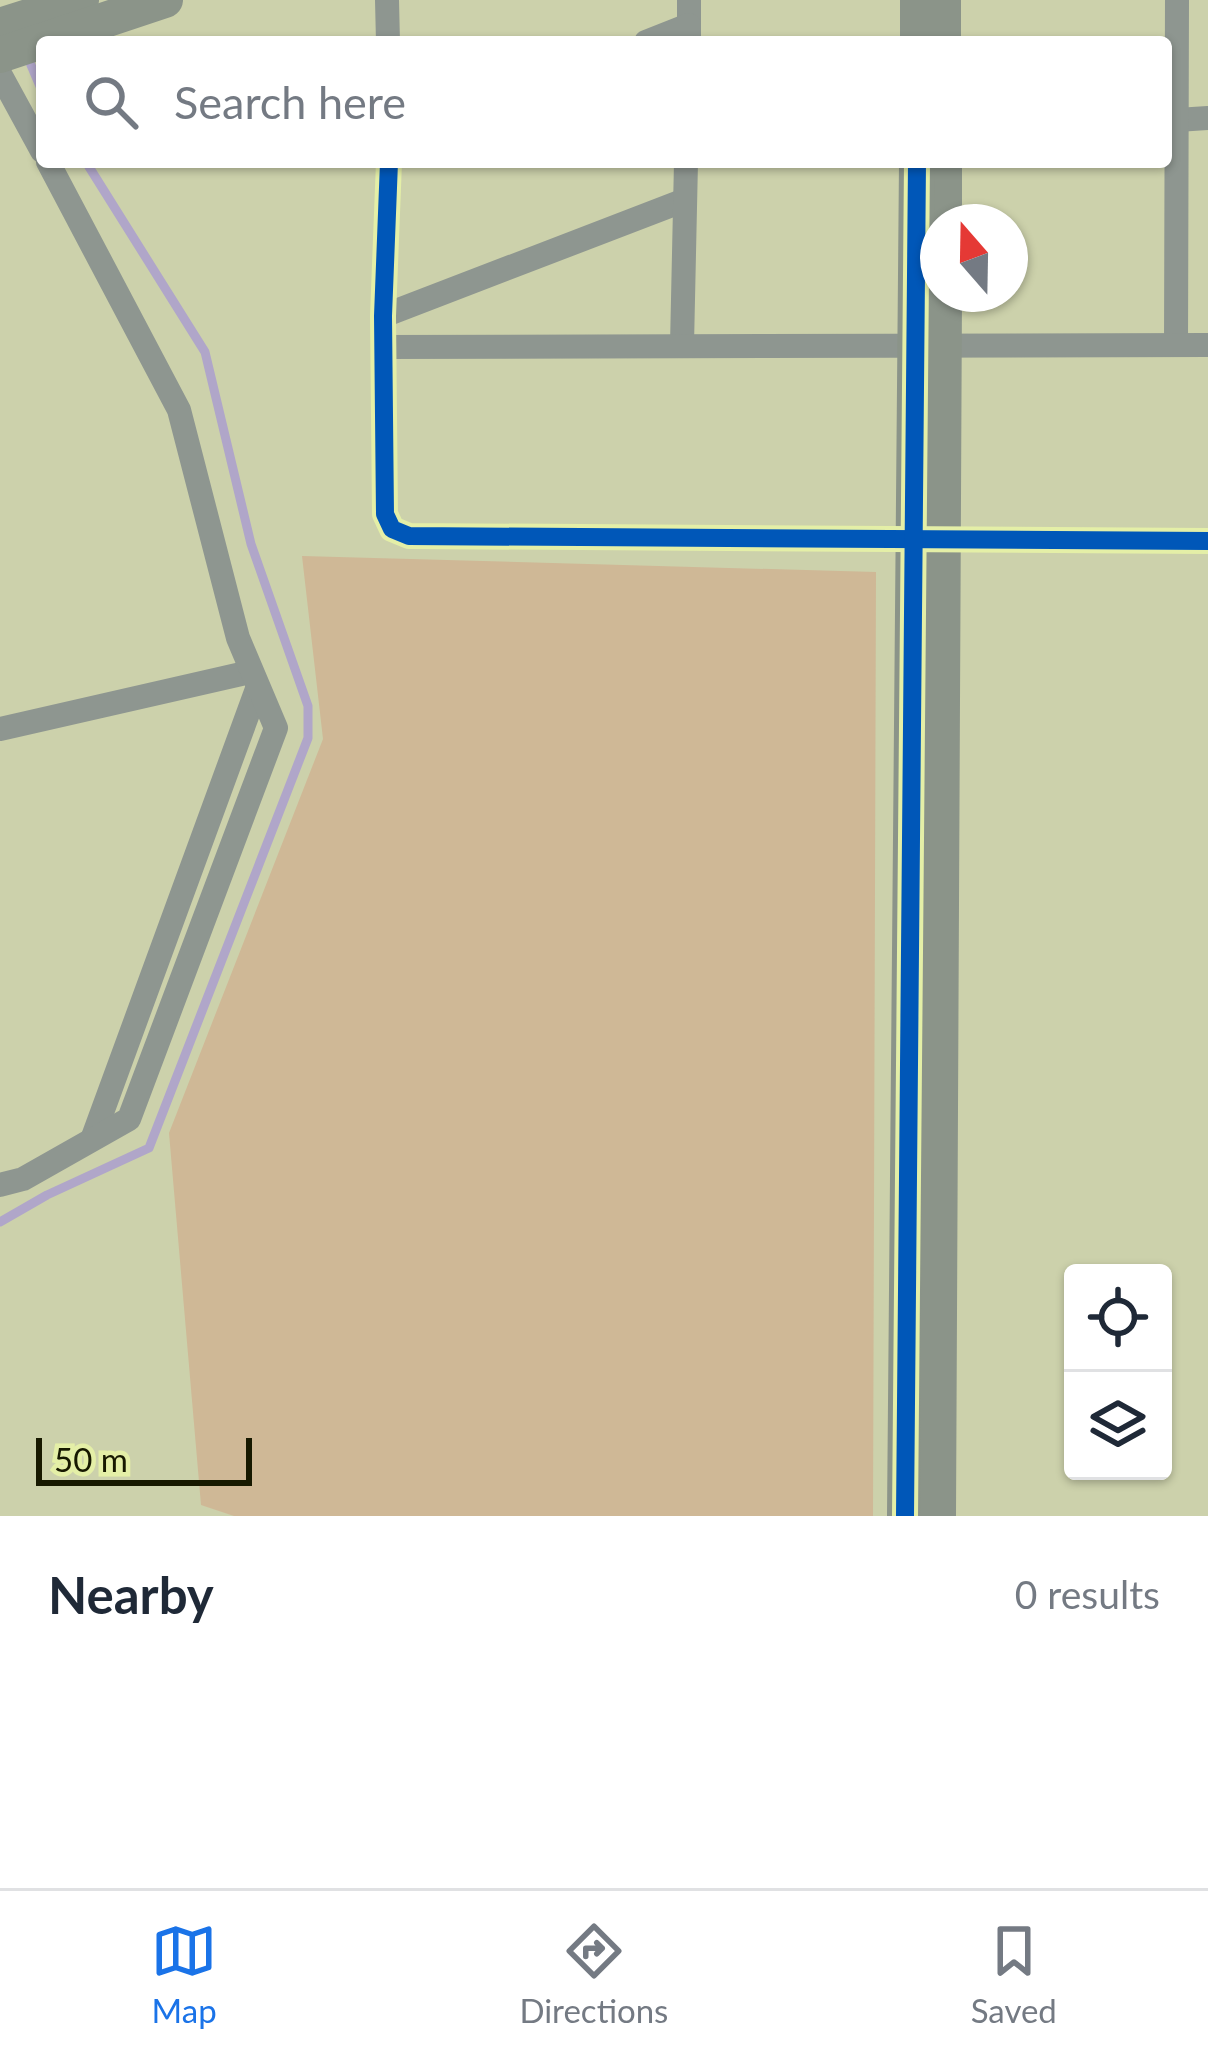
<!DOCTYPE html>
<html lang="en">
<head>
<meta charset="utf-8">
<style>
	body { margin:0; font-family:Lato,sans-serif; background:#f2f2f3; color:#1f2937 }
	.controls { position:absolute; right:36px; bottom:36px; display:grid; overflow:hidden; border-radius:12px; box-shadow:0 3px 9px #0004 }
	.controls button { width:108px; height:108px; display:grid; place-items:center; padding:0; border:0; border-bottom:3px solid #e0e1e3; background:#fff; color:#1f2937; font:60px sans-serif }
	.compass { position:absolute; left:920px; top:204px; width:108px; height:108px; border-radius:50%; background:#fff; box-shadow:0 3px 9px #0004; rotate:340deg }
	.scale { position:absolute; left:36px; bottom:30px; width:216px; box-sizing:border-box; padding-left:12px; border:6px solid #171900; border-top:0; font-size:33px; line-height:42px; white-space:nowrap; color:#171900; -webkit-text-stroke:9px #e4efa7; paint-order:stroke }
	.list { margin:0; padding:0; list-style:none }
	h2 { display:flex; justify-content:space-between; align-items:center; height:156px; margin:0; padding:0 48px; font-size:51px }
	h2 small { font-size:39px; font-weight:400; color:#747a83 }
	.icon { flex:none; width:66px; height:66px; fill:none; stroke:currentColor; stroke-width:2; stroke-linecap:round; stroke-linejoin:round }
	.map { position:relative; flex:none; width:1208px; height:1516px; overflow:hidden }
	.search { position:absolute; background:#fff; box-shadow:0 3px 9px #0004; left:36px; right:36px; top:36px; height:132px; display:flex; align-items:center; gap:30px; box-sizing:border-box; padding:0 42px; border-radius:12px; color:#747a83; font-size:45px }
	.sheet { height:372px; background:#fff }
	nav { display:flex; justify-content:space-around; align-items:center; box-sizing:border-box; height:168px; border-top:3px solid #e0e1e3; background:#fff; font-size:33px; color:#747a83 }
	nav a { display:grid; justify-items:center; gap:6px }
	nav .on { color:#1a73e8 }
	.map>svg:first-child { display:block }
	.green { fill:#cfb896 }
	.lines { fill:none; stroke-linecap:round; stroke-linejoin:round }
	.stream { stroke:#b0a6c9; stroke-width:9 }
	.street { stroke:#8e9690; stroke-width:24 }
	.secondary { stroke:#8b9489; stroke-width:36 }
	.cycleway-casing { stroke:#e4efa7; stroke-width:26 }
	.cycleway { stroke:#0057b8; stroke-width:18 }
</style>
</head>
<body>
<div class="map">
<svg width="1208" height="1516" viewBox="0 0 1208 1516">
	<rect width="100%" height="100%" fill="#ccd1ab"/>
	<path class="green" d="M302,556l574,16 -3,944h-639l-33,-11 -32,-372 154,-394z"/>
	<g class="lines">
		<g class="stream">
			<path d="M28,58l14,33"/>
			<path d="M0,1222l47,-27 102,-47 159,-410v-32l-57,-162 -46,-192 -119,-190"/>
		</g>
		<g class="street">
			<path d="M387,0l1,42"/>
			<path d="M689,40v-40"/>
			<path d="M646,42l43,-17"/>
			<path d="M0,74l42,77"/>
			<path d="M1177,120l31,-2"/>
			<path d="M389,162l-6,154 2,198 7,15 17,7 799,5"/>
			<path d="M383,316l302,-116"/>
			<path d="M682,345l4,-183"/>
			<path d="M1176,345l1,-345"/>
			<path d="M383,347l825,-2"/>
			<path d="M0,729l250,-57"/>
			<path d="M93,1137l164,-448"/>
			<path d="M0,1185l23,-6 106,-60 147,-391 -38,-90 -59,-228 -131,-248"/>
		</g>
		<g class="secondary">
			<path d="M943,0v42"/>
			<path d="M0,26l81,-26"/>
			<path d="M918,42v-42"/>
			<path d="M0,55l165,-55"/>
			<path d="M944,162v60"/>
			<path d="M905,1516l12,-1354"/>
			<path d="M938,1516l6,-1222"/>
		</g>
		<defs>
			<g id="cycleway">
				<path d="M389,162l-6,154 2,198 7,15 17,7 799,5"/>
				<path d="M905,1516l12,-1354"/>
			</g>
		</defs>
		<use href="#cycleway" class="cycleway-casing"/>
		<use href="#cycleway" class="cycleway"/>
	</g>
</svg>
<div class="controls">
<button><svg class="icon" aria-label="locate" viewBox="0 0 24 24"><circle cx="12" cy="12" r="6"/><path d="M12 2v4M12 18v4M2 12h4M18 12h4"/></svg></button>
<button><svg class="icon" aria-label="layers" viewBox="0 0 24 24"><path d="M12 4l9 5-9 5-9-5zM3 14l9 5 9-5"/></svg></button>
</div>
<svg class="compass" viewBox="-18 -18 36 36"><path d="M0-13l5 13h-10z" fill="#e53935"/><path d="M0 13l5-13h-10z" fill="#747a83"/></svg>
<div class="scale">50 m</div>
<div class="search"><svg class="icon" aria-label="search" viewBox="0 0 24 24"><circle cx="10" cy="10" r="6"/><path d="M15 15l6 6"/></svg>Search here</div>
</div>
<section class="sheet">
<h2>Nearby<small>0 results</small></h2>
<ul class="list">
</ul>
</section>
<nav>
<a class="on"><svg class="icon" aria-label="map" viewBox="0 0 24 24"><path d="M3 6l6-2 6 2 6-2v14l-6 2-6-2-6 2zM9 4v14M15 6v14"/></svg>Map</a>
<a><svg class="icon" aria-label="directions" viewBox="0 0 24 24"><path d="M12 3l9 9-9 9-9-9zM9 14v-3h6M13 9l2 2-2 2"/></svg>Directions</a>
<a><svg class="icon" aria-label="saved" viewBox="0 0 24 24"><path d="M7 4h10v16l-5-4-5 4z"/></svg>Saved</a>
</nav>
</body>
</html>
